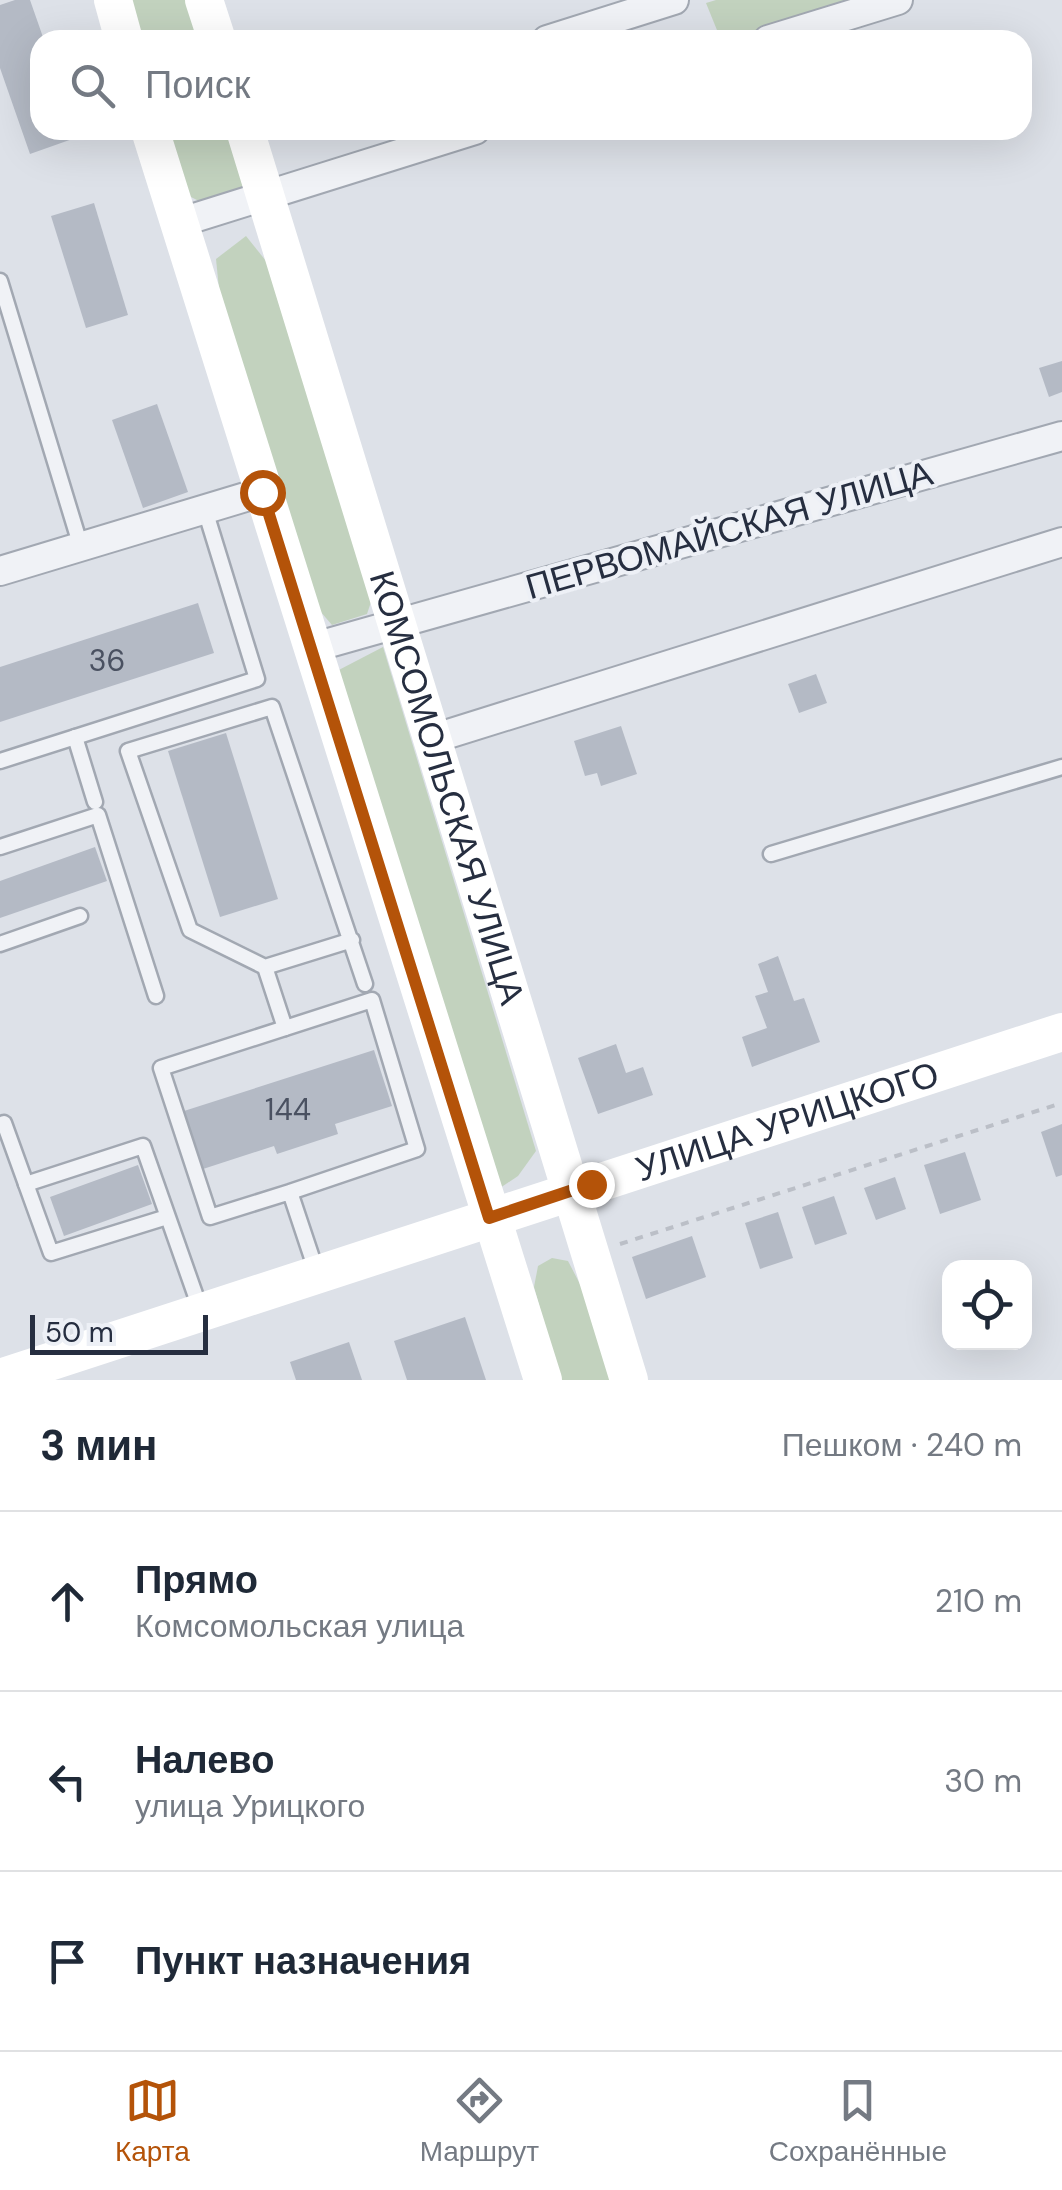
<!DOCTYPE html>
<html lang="ru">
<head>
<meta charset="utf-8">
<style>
	body { margin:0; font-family:"DM Sans",sans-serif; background:#f2f2f3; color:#1f2937 }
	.controls { position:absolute; right:30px; bottom:30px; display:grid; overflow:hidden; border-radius:20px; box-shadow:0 10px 40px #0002 }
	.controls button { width:90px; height:90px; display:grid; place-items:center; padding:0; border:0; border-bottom:2px solid #e0e1e3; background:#fff; color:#1f2937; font:50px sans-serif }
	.scale { position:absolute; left:30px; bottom:25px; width:178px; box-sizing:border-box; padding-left:10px; border:5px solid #262e40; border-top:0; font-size:28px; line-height:35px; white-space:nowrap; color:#262e40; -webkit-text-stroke:8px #edf0f6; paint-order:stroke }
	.stop { position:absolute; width:30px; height:30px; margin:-22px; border:8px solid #b45309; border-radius:50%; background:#fff }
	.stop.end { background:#b45309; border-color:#fff; box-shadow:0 2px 10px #0008 }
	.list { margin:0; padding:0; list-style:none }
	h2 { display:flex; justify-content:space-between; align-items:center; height:130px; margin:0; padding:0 40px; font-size:42px }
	h2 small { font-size:32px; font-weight:400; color:#747a83 }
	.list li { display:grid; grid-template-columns:65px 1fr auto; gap:30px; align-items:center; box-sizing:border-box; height:180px; padding:0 40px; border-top:2px solid #e0e1e3 }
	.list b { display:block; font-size:38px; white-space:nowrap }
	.list p { margin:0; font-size:32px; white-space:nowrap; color:#747a83 }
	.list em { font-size:32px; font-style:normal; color:#747a83 }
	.icon { flex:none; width:55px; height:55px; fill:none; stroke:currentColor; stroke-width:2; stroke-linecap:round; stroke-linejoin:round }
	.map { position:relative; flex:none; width:1062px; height:1380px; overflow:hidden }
	.search { position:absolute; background:#fff; box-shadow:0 10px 40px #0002; left:30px; right:30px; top:30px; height:110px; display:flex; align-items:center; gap:25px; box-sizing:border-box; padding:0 35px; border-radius:30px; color:#747a83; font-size:38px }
	.sheet { height:670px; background:#fff }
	nav { display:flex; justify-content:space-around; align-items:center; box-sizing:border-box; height:140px; border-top:2px solid #e0e1e3; background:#fff; font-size:28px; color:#747a83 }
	nav a { display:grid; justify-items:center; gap:5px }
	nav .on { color:#b45309 }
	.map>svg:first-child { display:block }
	.green { fill:#c2d2be }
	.building { fill:#b4bac5 }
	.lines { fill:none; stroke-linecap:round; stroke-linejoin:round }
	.lane-casing { stroke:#a2a8b2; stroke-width:19 }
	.street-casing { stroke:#a2a8b2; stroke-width:32 }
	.path { stroke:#bbbfc7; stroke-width:4; stroke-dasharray:8 8; stroke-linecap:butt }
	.lane { stroke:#f0f2f6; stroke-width:14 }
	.street { stroke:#f0f2f6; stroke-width:28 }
	.secondary { stroke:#fff; stroke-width:38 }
	.route { stroke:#b45309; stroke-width:12 }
	.labels { text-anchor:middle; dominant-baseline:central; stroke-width:8; stroke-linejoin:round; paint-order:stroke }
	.number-label { font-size:30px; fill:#4a5161 }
	.street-label { font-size:35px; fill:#262e40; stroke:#edf0f6 }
</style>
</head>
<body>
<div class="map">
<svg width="1062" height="1380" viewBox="0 0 1062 1380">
	<rect width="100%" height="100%" fill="#dde1e8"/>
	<g class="green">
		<path d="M125,0h65l12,40h-65z"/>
		<path d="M716,0h149l-135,40h-9l-15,-37z"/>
		<path d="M164,130h69l10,59 -40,14 -18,-9z"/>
		<path d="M246,236l20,25 105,341 -4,12 -35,11 -12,-14 -101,-322 -3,-30z"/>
		<path d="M383,647l153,504 -18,25 -18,12 -167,-515z"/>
		<path d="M552,1258l16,3 14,27 30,92h-52l-26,-93 4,-21z"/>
	</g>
	<g class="building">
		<path d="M15,0h15l14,40h-4v90h35l3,7 -48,17 -30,-86v-63z"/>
		<path d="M94,203l34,112 -42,13 -35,-112z"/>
		<path d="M1062,361v31l-13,5 -10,-29z"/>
		<path d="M157,404l31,88 -45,16 -31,-88z"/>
		<path d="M198,603l16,50 -214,69v-55z"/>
		<path d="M816,674l11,29 -28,10 -11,-29z"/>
		<path d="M621,726l16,48 -36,12 -4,-13 -12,3 -11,-35z"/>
		<path d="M226,733l52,166 -58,18 -52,-166z"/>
		<path d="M95,847l12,34 -107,37v-37z"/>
		<path d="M778,956l16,45 10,-3 16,44 -68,25 -10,-30 25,-9 -12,-32 13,-4 -10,-28z"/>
		<path d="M616,1044l10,29 17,-6 10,28 -55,19 -20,-56z"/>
		<path d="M374,1050l18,56 -57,18 3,10 -61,20 -3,-8 -71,23 -19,-58z"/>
		<path d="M1062,1124v51l-6,2 -15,-45z"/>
		<path d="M965,1152l16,48 -41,14 -16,-49z"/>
		<path d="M138,1165l14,39 -88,32 -14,-39z"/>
		<path d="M895,1177l11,32 -30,11 -12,-32z"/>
		<path d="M834,1196l13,38 -32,11 -13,-38z"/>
		<path d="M778,1212l15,46 -33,11 -15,-46z"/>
		<path d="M692,1236l14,41 -60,22 -14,-42z"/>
		<path d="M465,1317l21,63h-79l-13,-39z"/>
		<path d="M349,1342l13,38h-66l-6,-18z"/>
	</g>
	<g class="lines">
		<defs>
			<g id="lane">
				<path d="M0,281l81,266"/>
				<path d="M75,737l20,65"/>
				<path d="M0,761l257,-82 -52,-169"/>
				<path d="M0,847l98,-32 58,181"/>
				<path d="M771,854l291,-87"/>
				<path d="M352,940l-87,27 -75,-37 -62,-179 144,-44 93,277"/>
				<path d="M0,944l80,-28"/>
				<path d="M265,967l20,61"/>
				<path d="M4,1123l22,61"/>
				<path d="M290,1192l-80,25 -49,-149 211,-68 45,149 -127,43 27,81"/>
				<path d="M167,1217l-116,36 -25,-69 117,-38 58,165"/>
			</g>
			<g id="street">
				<path d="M547,40l127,-40"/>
				<path d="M768,40l130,-40"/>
				<path d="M178,223l297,-93"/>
				<path d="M0,571l262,-79"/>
				<path d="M311,648l751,-212"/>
				<path d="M432,739l630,-197"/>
			</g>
		</defs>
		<use href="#lane" class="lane-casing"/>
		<use href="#street" class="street-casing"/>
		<path class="path" d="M620,1244l442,-141"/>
		<use href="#lane" class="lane"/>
		<use href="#street" class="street"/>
		<g class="secondary">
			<path d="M113,0l11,40"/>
			<path d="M204,0l13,40"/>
			<path d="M150,130l393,1250"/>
			<path id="s1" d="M245,130l384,1250"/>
			<path id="s2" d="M0,1378l1062,-346"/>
		</g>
	</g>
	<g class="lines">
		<path class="route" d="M262,492l227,726 102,-34"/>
	</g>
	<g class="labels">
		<g class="number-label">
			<text x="107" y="660">36</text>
			<text x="288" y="1109">144</text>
		</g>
		<g class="street-label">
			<text transform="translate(729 530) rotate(-16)">ПЕРВОМАЙСКАЯ УЛИЦА</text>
			<text stroke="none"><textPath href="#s1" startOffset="688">КОМСОМОЛЬСКАЯ УЛИЦА</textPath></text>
			<text stroke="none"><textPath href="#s2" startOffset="828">УЛИЦА УРИЦКОГО</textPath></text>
		</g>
	</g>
</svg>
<div class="controls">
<button><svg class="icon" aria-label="locate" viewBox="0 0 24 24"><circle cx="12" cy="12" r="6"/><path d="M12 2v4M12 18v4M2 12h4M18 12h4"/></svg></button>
</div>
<div class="scale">50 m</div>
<div class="stop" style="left:262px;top:492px"></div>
<div class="stop end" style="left:591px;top:1184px"></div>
<div class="search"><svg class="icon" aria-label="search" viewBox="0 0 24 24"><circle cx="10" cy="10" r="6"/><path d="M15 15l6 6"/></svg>Поиск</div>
</div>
<section class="sheet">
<h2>3 мин<small>Пешком · 240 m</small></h2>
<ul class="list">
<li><svg class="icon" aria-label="ahead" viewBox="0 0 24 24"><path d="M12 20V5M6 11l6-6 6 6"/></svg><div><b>Прямо</b><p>Комсомольская улица</p></div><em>210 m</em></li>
<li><svg class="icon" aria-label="left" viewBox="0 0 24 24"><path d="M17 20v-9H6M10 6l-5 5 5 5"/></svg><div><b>Налево</b><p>улица Урицкого</p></div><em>30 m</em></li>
<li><svg class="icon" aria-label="arrive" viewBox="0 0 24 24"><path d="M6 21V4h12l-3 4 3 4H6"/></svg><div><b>Пункт назначения</b></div></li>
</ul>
</section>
<nav>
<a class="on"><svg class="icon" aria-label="map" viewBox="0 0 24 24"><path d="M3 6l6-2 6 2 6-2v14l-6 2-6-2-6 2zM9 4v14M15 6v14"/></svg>Карта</a>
<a><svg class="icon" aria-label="directions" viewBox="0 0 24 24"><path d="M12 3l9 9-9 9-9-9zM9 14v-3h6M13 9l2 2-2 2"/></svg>Маршрут</a>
<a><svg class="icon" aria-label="saved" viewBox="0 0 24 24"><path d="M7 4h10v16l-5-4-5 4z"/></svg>Сохранённые</a>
</nav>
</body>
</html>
